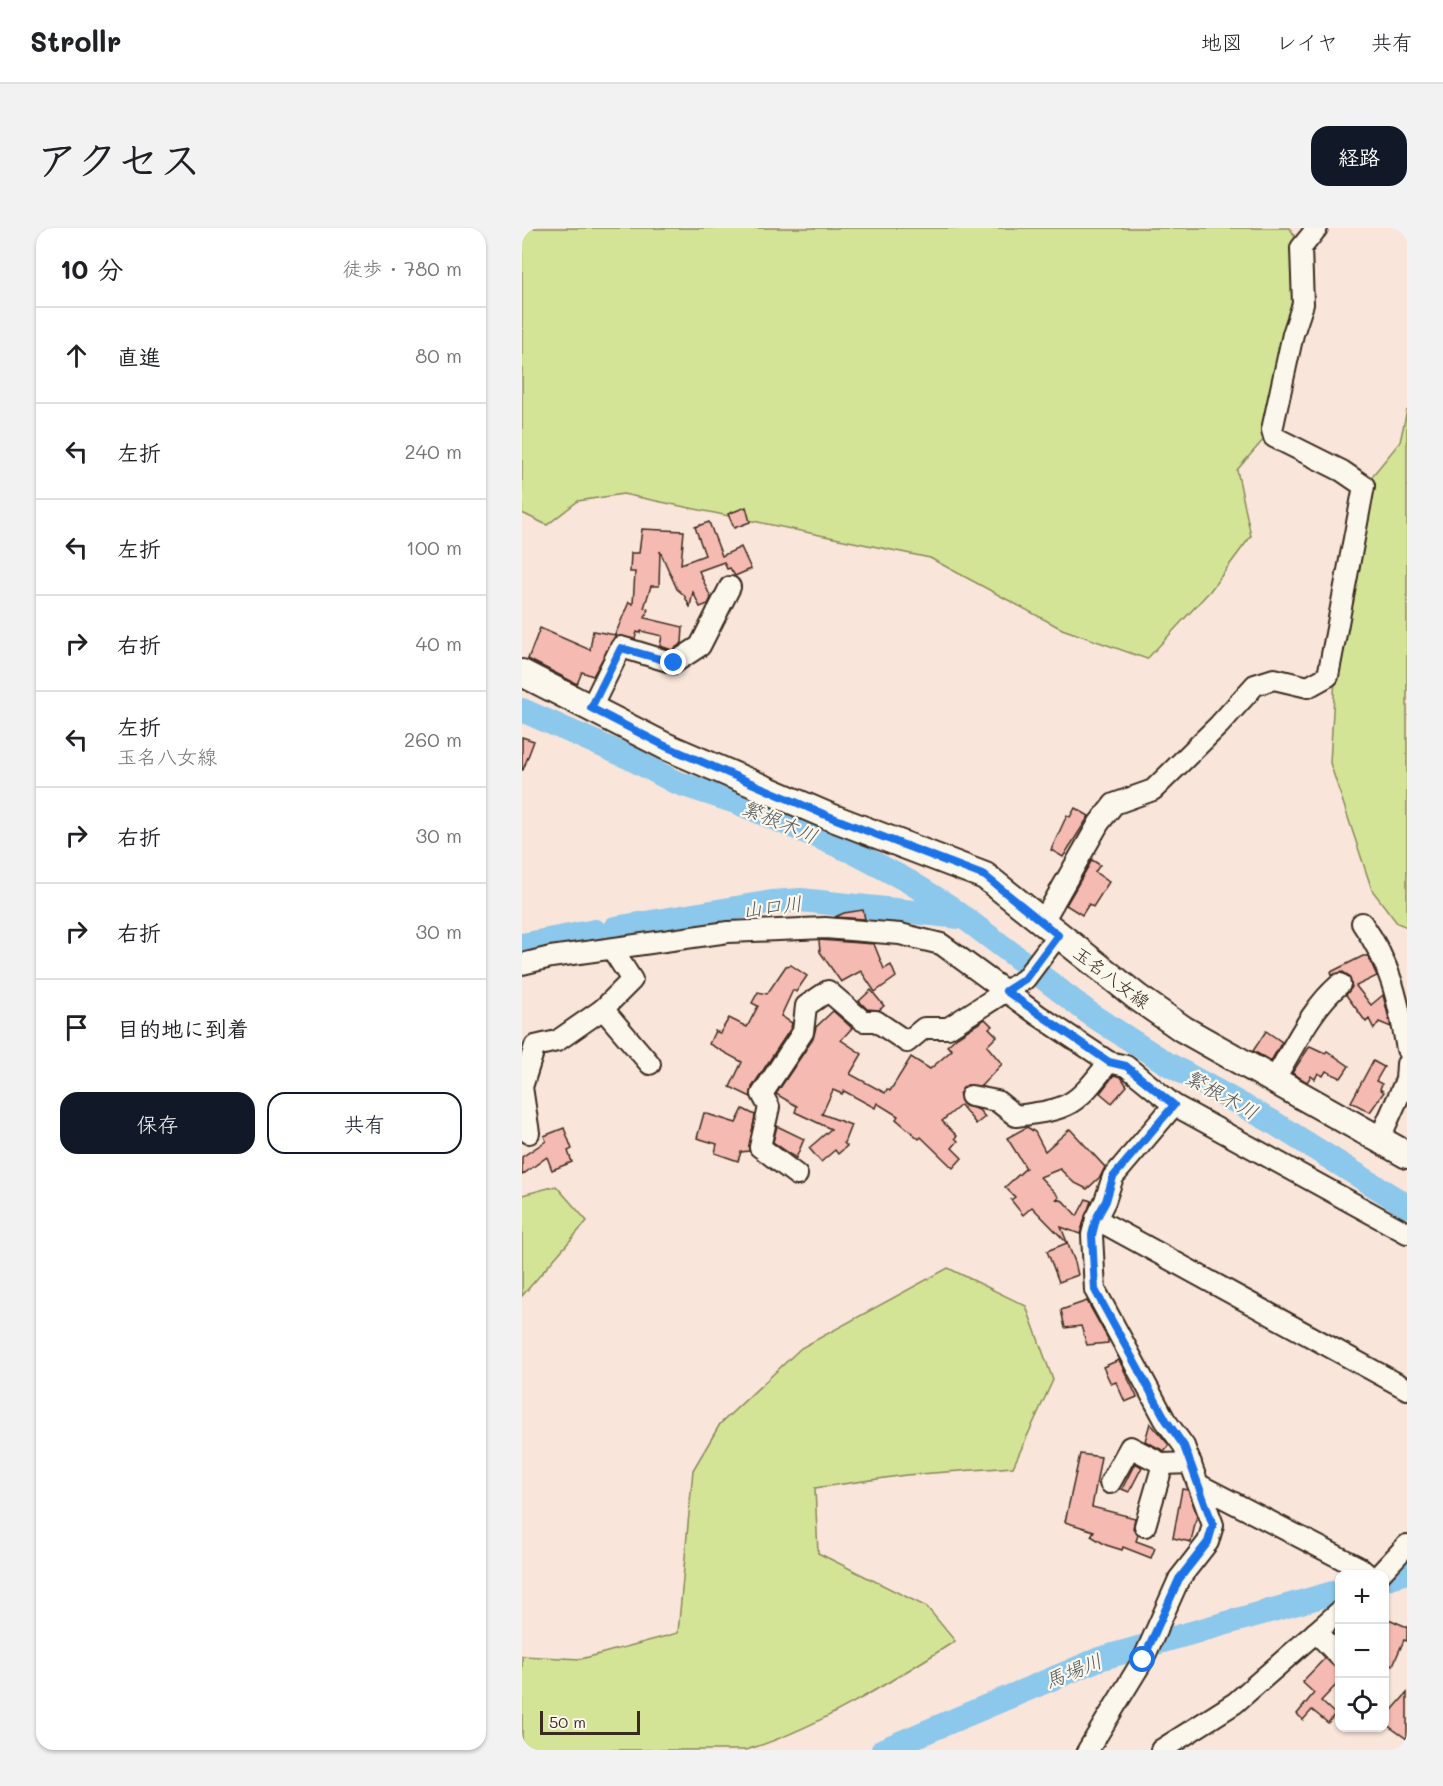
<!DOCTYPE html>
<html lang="ja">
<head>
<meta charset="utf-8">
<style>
	body { margin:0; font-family:Mali,"Klee One",sans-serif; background:#f2f2f2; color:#202124 }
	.controls { position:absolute; right:18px; bottom:18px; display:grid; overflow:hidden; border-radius:12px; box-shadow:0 2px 4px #0004 }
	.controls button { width:54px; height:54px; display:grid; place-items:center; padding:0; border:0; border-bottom:2px solid #e0e0e0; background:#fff; color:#202124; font:30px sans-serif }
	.scale { position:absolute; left:18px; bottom:15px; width:100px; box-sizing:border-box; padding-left:6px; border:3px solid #3b2a1e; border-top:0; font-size:16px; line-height:21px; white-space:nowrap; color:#3b2a1e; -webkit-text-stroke:4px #fbf7ec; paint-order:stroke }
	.stop { position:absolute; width:18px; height:18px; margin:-14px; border:4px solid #1a73e8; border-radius:50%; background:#fff }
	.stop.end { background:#1a73e8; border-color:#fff; box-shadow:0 2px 6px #0008 }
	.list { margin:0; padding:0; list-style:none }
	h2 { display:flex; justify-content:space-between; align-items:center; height:78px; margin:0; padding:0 24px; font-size:26px }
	h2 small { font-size:20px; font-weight:400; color:#757577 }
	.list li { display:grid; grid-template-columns:39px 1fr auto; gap:18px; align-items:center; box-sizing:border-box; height:96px; padding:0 24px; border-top:2px solid #e0e0e0 }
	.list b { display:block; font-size:22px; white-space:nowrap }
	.list p { margin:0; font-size:20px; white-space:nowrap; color:#757577 }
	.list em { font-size:20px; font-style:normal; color:#757577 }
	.actions { display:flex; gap:12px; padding:18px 24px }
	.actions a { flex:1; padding:14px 0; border:2px solid #111827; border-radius:18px; text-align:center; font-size:21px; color:#111827 }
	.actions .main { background:#111827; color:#fff }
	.icon { flex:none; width:33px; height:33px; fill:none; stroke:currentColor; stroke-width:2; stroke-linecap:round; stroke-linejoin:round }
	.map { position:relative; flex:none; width:885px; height:1522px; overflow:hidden; border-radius:18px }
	header { display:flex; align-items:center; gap:36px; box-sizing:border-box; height:84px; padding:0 30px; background:#fff; border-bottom:2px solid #e0e0e0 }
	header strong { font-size:28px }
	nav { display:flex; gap:33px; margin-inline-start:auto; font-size:21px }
	.intro { display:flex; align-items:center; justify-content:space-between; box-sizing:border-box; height:144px; padding:0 36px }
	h1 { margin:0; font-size:42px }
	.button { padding:15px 27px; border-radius:18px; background:#111827; color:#fff; font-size:21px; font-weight:700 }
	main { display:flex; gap:36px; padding:0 36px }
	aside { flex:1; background:#fff; border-radius:18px; box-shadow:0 2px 4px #0004 }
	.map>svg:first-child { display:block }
	.green { fill:#d4e497; stroke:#88875a; stroke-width:1.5 }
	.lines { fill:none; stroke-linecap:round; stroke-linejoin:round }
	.river { stroke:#8cc7ec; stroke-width:24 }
	.building { fill:#f5bab1; stroke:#3b2a1e; stroke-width:1.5 }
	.minor-casing { stroke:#3b2a1e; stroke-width:24 }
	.major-casing { stroke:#3b2a1e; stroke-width:30 }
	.minor { stroke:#fbf7ec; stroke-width:20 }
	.major { stroke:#fbf7ec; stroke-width:26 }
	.route { stroke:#1a73e8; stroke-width:8 }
	.labels { text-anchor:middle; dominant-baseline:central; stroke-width:4.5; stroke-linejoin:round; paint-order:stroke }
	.street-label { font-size:18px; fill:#3b2a1e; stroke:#fbf7ec }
	.water-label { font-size:20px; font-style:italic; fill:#53595c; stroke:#fbf7ec }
</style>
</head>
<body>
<header>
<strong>Strollr</strong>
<nav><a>地図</a><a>レイヤ</a><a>共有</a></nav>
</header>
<div class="intro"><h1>アクセス</h1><a class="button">経路</a></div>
<main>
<aside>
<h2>10 分<small>徒歩 · 780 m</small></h2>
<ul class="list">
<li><svg class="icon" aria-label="ahead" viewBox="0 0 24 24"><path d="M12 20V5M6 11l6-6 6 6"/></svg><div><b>直進</b></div><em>80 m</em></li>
<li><svg class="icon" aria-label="left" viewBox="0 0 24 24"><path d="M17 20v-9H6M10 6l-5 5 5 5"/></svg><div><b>左折</b></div><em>240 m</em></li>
<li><svg class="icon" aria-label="left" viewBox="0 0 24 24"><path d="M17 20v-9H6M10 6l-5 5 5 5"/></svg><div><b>左折</b></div><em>100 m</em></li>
<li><svg class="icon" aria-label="right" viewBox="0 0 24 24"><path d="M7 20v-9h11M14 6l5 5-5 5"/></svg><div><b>右折</b></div><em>40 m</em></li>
<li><svg class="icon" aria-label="left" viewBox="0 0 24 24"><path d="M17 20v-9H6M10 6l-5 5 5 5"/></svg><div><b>左折</b><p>玉名八女線</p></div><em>260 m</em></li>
<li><svg class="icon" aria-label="right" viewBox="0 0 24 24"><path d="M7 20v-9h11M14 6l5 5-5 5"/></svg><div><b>右折</b></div><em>30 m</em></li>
<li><svg class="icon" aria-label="right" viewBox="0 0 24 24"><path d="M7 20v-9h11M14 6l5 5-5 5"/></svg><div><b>右折</b></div><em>30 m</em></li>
<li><svg class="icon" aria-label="arrive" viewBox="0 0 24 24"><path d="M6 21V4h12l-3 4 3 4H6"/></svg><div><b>目的地に到着</b></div></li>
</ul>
<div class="actions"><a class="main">保存</a><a>共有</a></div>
</aside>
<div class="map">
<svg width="885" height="1522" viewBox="0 0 885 1522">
	<rect width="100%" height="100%" fill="#f9e5da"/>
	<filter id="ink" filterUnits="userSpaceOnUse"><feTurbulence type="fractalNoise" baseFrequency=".0167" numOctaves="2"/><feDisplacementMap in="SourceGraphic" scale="12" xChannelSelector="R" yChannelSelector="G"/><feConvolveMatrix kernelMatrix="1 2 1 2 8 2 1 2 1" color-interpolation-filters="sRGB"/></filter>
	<g filter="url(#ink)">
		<g class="green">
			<path d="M0,0h768l11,20 2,56 -31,126 -35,40 14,66 -41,55 -63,68 -85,-30 -132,-71 -307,-64 -45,7 -31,24 -25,-12z"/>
			<path d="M885,182v517l-10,-4 -25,-33 -42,-127 8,-136 26,-141 36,-44z"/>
			<path d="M34,958l31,35 -65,75v-101z"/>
			<path d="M426,1040l78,38 27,74 -40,87 -107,8 -91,13 3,65 109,54 28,34c-61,39 -141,89 -209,109h-224v-94l59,3 97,-26 15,-163 27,-46 81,-76z"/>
		</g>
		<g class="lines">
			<g class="river">
				<path d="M0,482l106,47 47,25 61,20 117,50 55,29 42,26 73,55"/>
				<path d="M93,700l157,-26 29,-2 159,17"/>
				<path d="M0,717l73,-14"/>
				<path d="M520,749l51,39 75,48 103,57 136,85"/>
				<path d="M862,1351l23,-7"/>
				<path d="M361,1522l216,-91 241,-68"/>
			</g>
		</g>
		<g class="building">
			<path d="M224,279l4,15 -16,6 -6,-14z"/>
			<path d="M187,294l13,34 19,-9 10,22 -16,7 -5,-8 -3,1 -3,-7 -25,9 12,27 -3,6 -8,3 -7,-15 -3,15 -6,-12 -7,-6 -17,-38 -1,35h-8l-7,22 4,1 -3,9 38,9 -1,16 -10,7 -12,-4 2,-10 -21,-5 -1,2 -3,-1 -2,7 -20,-3 -22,40 -11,-4 -5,12 -49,-25 12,-31 50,22 3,-19 22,4 14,-33 4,2 2,-32h-5l1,-19h8l3,-24 42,2 -3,33 24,-9 -10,-28z"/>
			<path d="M0,509l12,4 -11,29h-1z"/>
			<path d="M553,580l14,8 -26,41 -12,-7 16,-35 3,2z"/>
			<path d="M570,632l8,5 -5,7 14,10 -16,25 -4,-3 -7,11 -16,-10z"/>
			<path d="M341,682l2,9 -30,-2 9,-4z"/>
			<path d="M297,712l55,4 10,25 7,-4 5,12 -21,15 -14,-21 -20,11 -21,-30z"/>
			<path d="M841,728h5l9,20 -21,10 15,19 12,-10 8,32 -12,-5 -5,7 -5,-10 -3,3 -20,-27 6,-8 -3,-11 -6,-4 -11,3 -1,-3z"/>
			<path d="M269,737l16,11 -11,16 -3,-2 -12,26 11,7 -1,5 -39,59 -1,10 -21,-10 12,-25 -33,-18 6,-13 5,2 9,-15 18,9 11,-21 -6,-3 6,-11 9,2 19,-28z"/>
			<path d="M349,762l13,16 -5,4 -12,-1 -8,-8z"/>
			<path d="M311,783l19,17 -11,12 21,14 -12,20 35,19 2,-4 3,2 21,-34 19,12 22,-19 -5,-4 10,-9 28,-18 7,7 -3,2 8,8 -10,10 15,18 -21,22 -14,-1 -8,9 5,11 15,5 6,7 -9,7 -15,-19 -19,16 15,15 -2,2 3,3 -6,7 10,10 -9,10 -32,-31 -2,2 -23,-20 2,-3 -21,-13 -2,5 -31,-17 -2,3 -9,-4 -11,24 29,11 -7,18 3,3 -9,8 -3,-4 -14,12 -12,-14 22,-19 -36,-17 2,-6 -21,-12 37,-55 3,-12z"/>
			<path d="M744,803l16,11 -11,19 -18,-10z"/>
			<path d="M788,818l15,7 2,-2 22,15 -8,12 -15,-7 -3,5 -5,-3 -3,6 -4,-3 -4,6 -15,-9z"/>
			<path d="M851,833l11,6 -8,14 6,3 -2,5 4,3 -14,20 -19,-10z"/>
			<path d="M592,847l7,2 6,9 -15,17 -12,-10z"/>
			<path d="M221,881l12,6 -6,36 -8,1 -3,9 -23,-8 2,-9 -20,-6 7,-25 32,10z"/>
			<path d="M255,898l27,13 -8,19 -23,-16z"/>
			<path d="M505,899l8,5 10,19 25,-22 35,38 -5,10 -13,12 -14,-7 -13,-13 -20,8 19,20 -3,2 7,2 14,15 9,-17 5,2 -11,33 -19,-7 14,35 3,13 -19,7 -12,-31 20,-8 -35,-36 -9,8 -12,-15 4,-3 -10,-10 21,-19 -19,-30z"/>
			<path d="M42,900l8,21 -4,2 4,11 -20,8 -5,-13 -25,18v-18l24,-16 -2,-5z"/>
			<path d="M565,1073l21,38v4l-21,2 -6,-19 -16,2 -4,-18z"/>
			<path d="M597,1132l18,37 -12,5 -9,-20 -5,2 -8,-17z"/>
			<path d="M628,1195l19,22 -5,6 -19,-10z"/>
			<path d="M558,1226l21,3 -9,50 43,11 -2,10 5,7 -2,6 19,7 -4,10 -28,-11 -1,3 -16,-5 -15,-9 3,-5 -29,-9z"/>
			<path d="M613,1235l7,4 -13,25 -7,-3z"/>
			<path d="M660,1261l6,1 9,25 -6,27 -18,-4z"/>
			<path d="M862,1389l23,10v14l-3,-1 -11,25 -9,-4z"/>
			<path d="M803,1430l15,11v12l-19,20 14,13 -7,9 -16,-13 -9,10 -6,-6 17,-21 -12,-11z"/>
			<path d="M885,1465v46l-20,-14 3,-4 -3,-5z"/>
		</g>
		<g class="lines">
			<defs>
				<g id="minor">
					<path d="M69,480l30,-61 53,16 26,-17 30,-59"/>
					<path d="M520,695l57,-100 15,-19 39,-14 66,-65 36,-40 19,-6 34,8 20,-11 36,-190 -22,-15 -68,-34 -2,-7 21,-96 10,-30 -2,-56 16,-20"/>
					<path d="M840,695c29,41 36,77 45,126"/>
					<path d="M90,721l20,31 -29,29 47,55"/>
					<path d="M0,736l29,-7 177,-25 97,-4 75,6 41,10 97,71 71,47 17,4 48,39 233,128"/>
					<path d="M752,852c19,-31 37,-72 66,-96"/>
					<path d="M449,868l26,5 19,15c55,-7 59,-10 93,-54"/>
					<path d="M7,905l-7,-46 13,-41 22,-5 46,-32"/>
					<path d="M857,912l27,-60 1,-16"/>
					<path d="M275,947l-37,-28 9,-40 -7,-13 41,-62 3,-26 22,-15 35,30h13l31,21 17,-14h24l77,-49 33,-44"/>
					<path d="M574,991l311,170"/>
					<path d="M588,1255l20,-36 33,17"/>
					<path d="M679,1258l159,82 7,6"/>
					<path d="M623,1298l18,-62 28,-1"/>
					<path d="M858,1346l27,-29"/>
					<path d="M794,1404l24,25"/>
					<path d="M566,1522l55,-90 36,-81 29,-37 5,-17 -29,-79 -19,-26 -70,-130 -3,-55 4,-16 9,-18 8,-24 61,-72"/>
					<path d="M639,1522l74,-47 105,-92"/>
				</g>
				<path id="major" d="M0,445l143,73 163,70 157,60 152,121 46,32 224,126"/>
			</defs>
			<use href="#minor" class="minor-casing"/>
			<use href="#major" class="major-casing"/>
			<use href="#minor" class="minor"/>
			<use href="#major" class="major"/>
		</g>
	</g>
	<g class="lines" filter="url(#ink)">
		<path class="route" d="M152,435l-53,-15 -30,60 74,38 163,70 157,60 73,59 -33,44 -19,12 103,71 17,4 48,39 -61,72 -7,24 -10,18 -4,16 3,55 71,130 18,26 29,79 -5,17 -29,37 -36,81"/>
	</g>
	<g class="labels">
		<g class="street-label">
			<text transform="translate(590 749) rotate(37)">玉名八女線</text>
		</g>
		<g class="water-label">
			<text transform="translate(258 593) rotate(23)">繁根木川</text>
			<text transform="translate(250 678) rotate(-7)">山口川</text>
			<text transform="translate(700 866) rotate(29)">繁根木川</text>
			<text transform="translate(551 1442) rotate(-22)">馬場川</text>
		</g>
	</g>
</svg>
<div class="controls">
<button>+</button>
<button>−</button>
<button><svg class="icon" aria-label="locate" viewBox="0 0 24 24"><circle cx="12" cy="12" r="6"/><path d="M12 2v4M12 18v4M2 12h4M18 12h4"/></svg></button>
</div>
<div class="scale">50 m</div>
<div class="stop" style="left:621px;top:1432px"></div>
<div class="stop end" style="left:152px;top:435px"></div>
</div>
</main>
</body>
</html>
